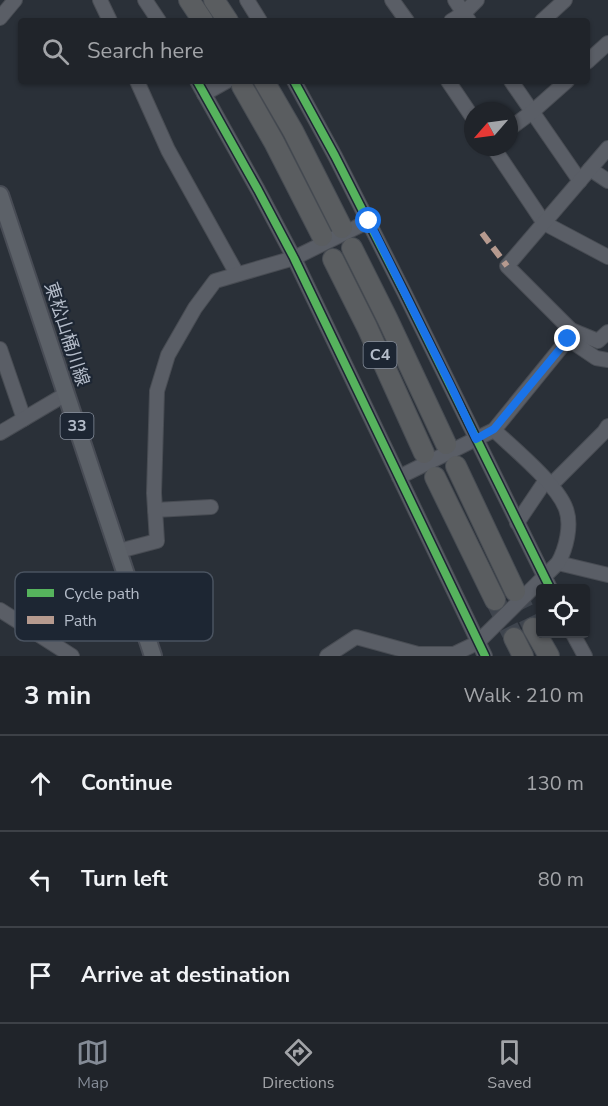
<!DOCTYPE html>
<html lang="en">
<head>
<meta charset="utf-8">
<style>
	body { margin:0; font-family:"Nunito Sans","Noto Sans JP",sans-serif; background:#282c32; color:#f1f3f6 }
	.controls { position:absolute; right:18px; bottom:18px; display:grid; overflow:hidden; border-radius:6px; box-shadow:0 2px 4px #0004 }
	.controls button { width:54px; height:54px; display:grid; place-items:center; padding:0; border:0; border-bottom:2px solid #3d4147; background:#20242a; color:#f1f3f6; font:30px sans-serif }
	.compass { position:absolute; left:464px; top:102px; width:54px; height:54px; border-radius:50%; background:#20242a; box-shadow:0 2px 4px #0004; rotate:242deg }
	.stop { position:absolute; width:18px; height:18px; margin:-14px; border:4px solid #1a73e8; border-radius:50%; background:#fff }
	.stop.end { background:#1a73e8; border-color:#fff; box-shadow:0 2px 6px #0008 }
	.list { margin:0; padding:0; list-style:none }
	h2 { display:flex; justify-content:space-between; align-items:center; height:78px; margin:0; padding:0 24px; font-size:26px }
	h2 small { font-size:20px; font-weight:400; color:#a2a4a8 }
	.list li { display:grid; grid-template-columns:39px 1fr auto; gap:18px; align-items:center; box-sizing:border-box; height:96px; padding:0 24px; border-top:2px solid #3d4147 }
	.list b { display:block; font-size:22px; white-space:nowrap }
	.list em { font-size:20px; font-style:normal; color:#a2a4a8 }
	.icon { flex:none; width:33px; height:33px; fill:none; stroke:currentColor; stroke-width:2; stroke-linecap:round; stroke-linejoin:round }
	.map { position:relative; flex:none; width:608px; height:656px; overflow:hidden }
	.search { position:absolute; background:#20242a; box-shadow:0 2px 4px #0004; left:18px; right:18px; top:18px; height:66px; display:flex; align-items:center; gap:15px; box-sizing:border-box; padding:0 21px; border-radius:6px; color:#a2a4a8; font-size:22px }
	.sheet { height:366px; background:#20242a }
	nav { display:flex; justify-content:space-around; align-items:center; box-sizing:border-box; height:84px; border-top:2px solid #3d4147; background:#20242a; font-size:16px; color:#a2a4a8 }
	nav a { display:grid; justify-items:center; gap:3px }
	nav .on { color:#848b96 }
	.map>svg:first-child { display:block }
	.lines { fill:none; stroke-linecap:round; stroke-linejoin:round }
	.highway-tunnel { stroke:#3f454e; stroke-width:20; stroke-dasharray:20 10; stroke-linecap:butt }
	.minor-casing { stroke:#484c53; stroke-width:16 }
	.major-casing { stroke:#484c55; stroke-width:20 }
	.highway-casing { stroke:#474c53; stroke-width:22 }
	.minor { stroke:#5a5e66; stroke-width:14 }
	.major { stroke:#5c6168; stroke-width:16 }
	.highway { stroke:#5a5d60; stroke-width:20 }
	.quiet { stroke:#b69a8f; stroke-width:6; stroke-dasharray:12 6; stroke-linecap:butt }
	.cycleway-casing { stroke:#1d2633; stroke-width:11 }
	.cycleway { stroke:#56b35d; stroke-width:8 }
	.route { stroke:#1a73e8; stroke-width:8 }
	.labels { text-anchor:middle; dominant-baseline:central; stroke-width:4.5; stroke-linejoin:round; paint-order:stroke }
	.shield { fill:#1d2633; stroke:#878f9c; stroke-width:1.5 }
	.shield-label { font-size:16px; font-weight:bold; fill:#b4bcc9 }
	.street-label { font-size:18px; fill:#b4bcc9; stroke:#1d2633 }
	.key { fill:#1d2633; stroke:#4a5360; stroke-width:1.5 }
	.key-label { font-size:16px; fill:#b4bcc9 }
</style>
</head>
<body>
<div class="map">
<svg width="608" height="656" viewBox="0 0 608 656">
	<rect width="100%" height="100%" fill="#2a3038"/>
	<g class="lines">
		<g class="highway-tunnel">
			<path d="M515,591l18,37"/>
			<path d="M495,600l19,38"/>
		</g>
		<defs>
			<g id="minor">
				<path d="M100,0l10,21"/>
				<path d="M145,0l14,21"/>
				<path d="M247,0l13,21"/>
				<path d="M392,0l15,21"/>
				<path d="M455,0l14,21"/>
				<path d="M0,18l15,-18"/>
				<path d="M451,21l13,-8 13,-13"/>
				<path d="M542,21l23,-21"/>
				<path d="M587,62l21,-19"/>
				<path d="M137,81l31,69 69,124"/>
				<path d="M197,81l61,109 36,68 191,398"/>
				<path d="M294,81l41,75 69,136 146,296"/>
				<path d="M448,81l25,37"/>
				<path d="M511,81l69,100"/>
				<path d="M204,94l23,-13"/>
				<path d="M509,129l23,-17 35,-31"/>
				<path d="M493,147l51,76 64,34"/>
				<path d="M590,169l18,12"/>
				<path d="M571,330l27,11 10,-9"/>
				<path d="M568,339l28,19 12,2"/>
				<path d="M0,349l24,70"/>
				<path d="M0,433l66,-39"/>
				<path d="M399,477l95,-47 74,-91 3,-9 -64,-64 101,-118"/>
				<path d="M551,485l53,-53 4,-6"/>
				<path d="M155,510l56,-3"/>
				<path d="M517,523l29,-43"/>
				<path d="M119,551l38,-10 -3,-48 3,-102 11,-36 27,-47 20,-27 79,-23 75,-37"/>
				<path d="M558,563l50,12"/>
				<path d="M0,610l72,46"/>
				<path d="M573,634l12,22"/>
				<path d="M327,656l29,-19 62,17h36l23,-11 81,-80c8,-14 14,-38 8,-54 -9,-25 -52,-60 -72,-79"/>
			</g>
			<path id="major" d="M0,195l153,461"/>
			<g id="highway">
				<path d="M189,0l14,21"/>
				<path d="M214,0l14,21"/>
				<path d="M264,81l29,50 49,97"/>
				<path d="M242,86l32,56 48,94"/>
				<path d="M352,248l35,70 59,126"/>
				<path d="M333,259l34,68 57,126"/>
				<path d="M456,466l59,125"/>
				<path d="M435,477l60,123"/>
				<path d="M533,628l16,28"/>
				<path d="M514,638l9,18"/>
			</g>
		</defs>
		<use href="#minor" class="minor-casing"/>
		<use href="#major" class="major-casing"/>
		<use href="#highway" class="highway-casing"/>
		<use href="#minor" class="minor"/>
		<use href="#major" class="major"/>
		<use href="#highway" class="highway"/>
		<path class="quiet" d="M482,233l25,33"/>
		<defs>
			<g id="cycleway">
				<path d="M197,81l61,109 36,68 191,398"/>
				<path d="M294,81l41,75 69,136 146,296"/>
			</g>
		</defs>
		<use href="#cycleway" class="cycleway-casing"/>
		<use href="#cycleway" class="cycleway"/>
	</g>
	<g class="lines">
		<path class="route" d="M369,221l83,167 24,51 18,-10 74,-90"/>
	</g>
	<g class="labels">
		<g class="shield">
			<rect x="363.5" y="342" width="33" height="26" rx="4.5"/>
			<rect x="60.5" y="413" width="33" height="26" rx="4.5"/>
		</g>
		<g class="shield-label">
			<text x="380" y="355">C4</text>
			<text x="77" y="426">33</text>
		</g>
		<g class="street-label">
			<text transform="translate(67 334) rotate(72)">東松山桶川線</text>
		</g>
	</g>
	<rect x="15" y="572" width="198" height="69" rx="9" class="key"/>
	<rect x="27" y="589" width="27" height="8" fill="#56b35d"/>
	<rect x="27" y="616" width="27" height="8" fill="#b69a8f"/>
	<g class="key-label">
		<text x="64" y="599">Cycle path</text>
		<text x="64" y="626">Path</text>
	</g>
</svg>
<div class="controls">
<button><svg class="icon" aria-label="locate" viewBox="0 0 24 24"><circle cx="12" cy="12" r="6"/><path d="M12 2v4M12 18v4M2 12h4M18 12h4"/></svg></button>
</div>
<svg class="compass" viewBox="-18 -18 36 36"><path d="M0-13l5 13h-10z" fill="#e53935"/><path d="M0 13l5-13h-10z" fill="#a2a4a8"/></svg>
<div class="stop" style="left:369px;top:221px"></div>
<div class="stop end" style="left:568px;top:339px"></div>
<div class="search"><svg class="icon" aria-label="search" viewBox="0 0 24 24"><circle cx="10" cy="10" r="6"/><path d="M15 15l6 6"/></svg>Search here</div>
</div>
<section class="sheet">
<h2>3 min<small>Walk · 210 m</small></h2>
<ul class="list">
<li><svg class="icon" aria-label="ahead" viewBox="0 0 24 24"><path d="M12 20V5M6 11l6-6 6 6"/></svg><div><b>Continue</b></div><em>130 m</em></li>
<li><svg class="icon" aria-label="left" viewBox="0 0 24 24"><path d="M17 20v-9H6M10 6l-5 5 5 5"/></svg><div><b>Turn left</b></div><em>80 m</em></li>
<li><svg class="icon" aria-label="arrive" viewBox="0 0 24 24"><path d="M6 21V4h12l-3 4 3 4H6"/></svg><div><b>Arrive at destination</b></div></li>
</ul>
</section>
<nav>
<a class="on"><svg class="icon" aria-label="map" viewBox="0 0 24 24"><path d="M3 6l6-2 6 2 6-2v14l-6 2-6-2-6 2zM9 4v14M15 6v14"/></svg>Map</a>
<a><svg class="icon" aria-label="directions" viewBox="0 0 24 24"><path d="M12 3l9 9-9 9-9-9zM9 14v-3h6M13 9l2 2-2 2"/></svg>Directions</a>
<a><svg class="icon" aria-label="saved" viewBox="0 0 24 24"><path d="M7 4h10v16l-5-4-5 4z"/></svg>Saved</a>
</nav>
</body>
</html>
